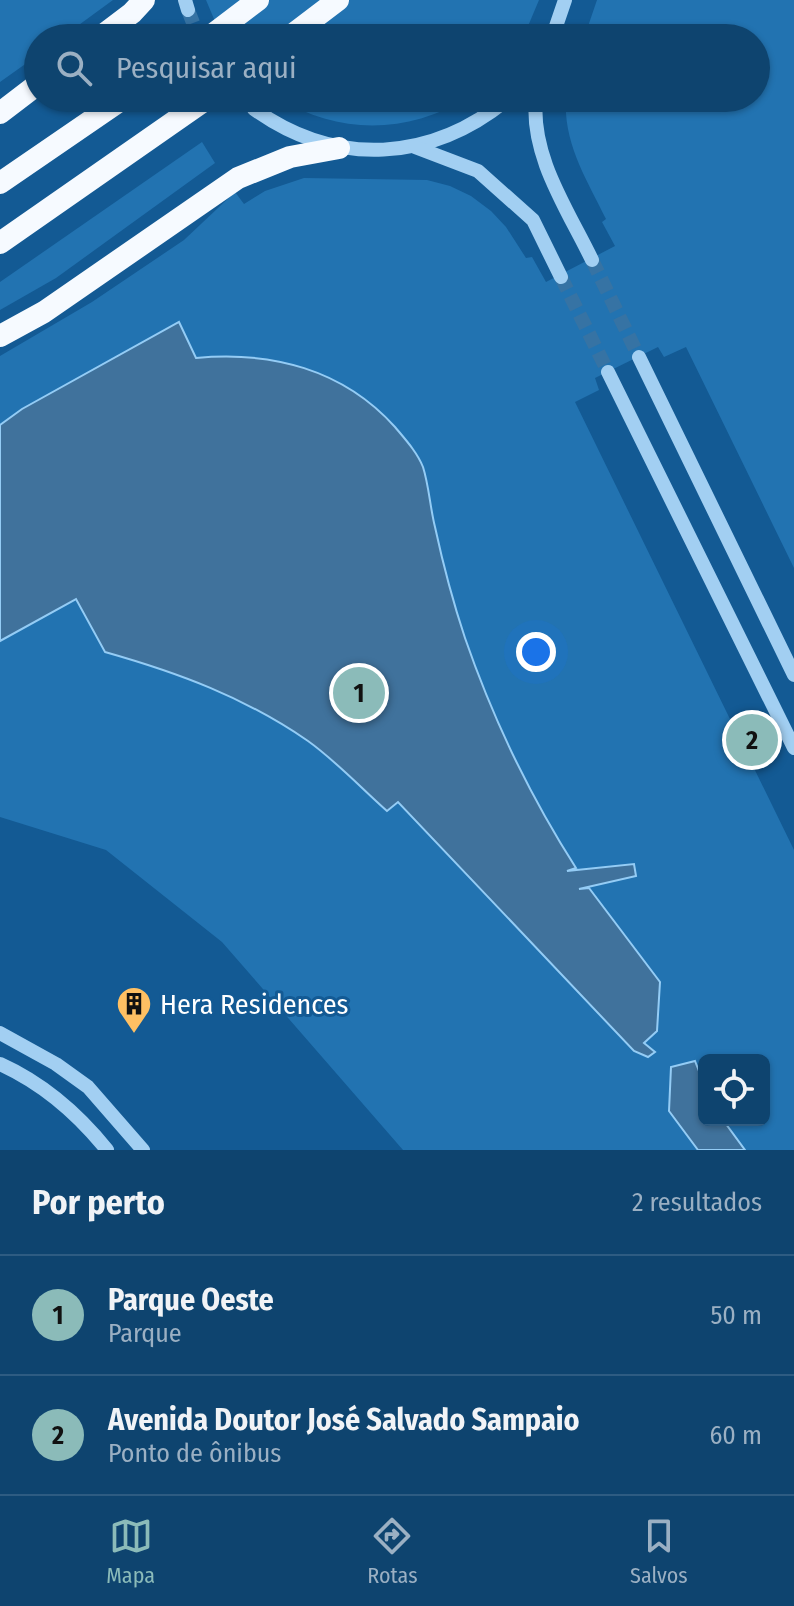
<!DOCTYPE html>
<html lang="pt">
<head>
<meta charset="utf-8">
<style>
	body { margin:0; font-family:"Fira Sans Condensed",sans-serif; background:#1c4e77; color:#f1f3f6 }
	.controls { position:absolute; right:24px; bottom:24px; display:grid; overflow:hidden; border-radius:12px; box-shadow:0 2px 6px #0004 }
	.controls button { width:72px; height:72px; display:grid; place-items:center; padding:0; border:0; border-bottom:2px solid #2e5c82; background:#0e446f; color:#f1f3f6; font:40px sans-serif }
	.you { position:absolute; left:536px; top:652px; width:28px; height:28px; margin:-20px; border:6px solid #fff; border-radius:50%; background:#1a73e8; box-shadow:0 0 0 12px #1a73e833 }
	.badge { display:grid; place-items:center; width:52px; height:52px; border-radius:50%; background:#8bbbb9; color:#111; font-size:26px; font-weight:700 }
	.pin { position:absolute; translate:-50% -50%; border:4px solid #fff; box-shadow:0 2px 8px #0006 }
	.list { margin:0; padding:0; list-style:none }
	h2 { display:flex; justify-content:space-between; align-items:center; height:104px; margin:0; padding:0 32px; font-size:34px }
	h2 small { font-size:26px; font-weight:400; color:#9bb0c3 }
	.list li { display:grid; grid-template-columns:52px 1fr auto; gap:24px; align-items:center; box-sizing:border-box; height:120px; padding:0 32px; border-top:2px solid #2e5c82 }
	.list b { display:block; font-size:30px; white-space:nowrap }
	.list p { margin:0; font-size:26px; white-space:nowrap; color:#9bb0c3 }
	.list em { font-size:26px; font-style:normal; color:#9bb0c3 }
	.icon { flex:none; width:44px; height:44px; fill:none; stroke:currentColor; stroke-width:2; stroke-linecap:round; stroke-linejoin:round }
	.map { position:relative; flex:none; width:794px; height:1150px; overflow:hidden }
	.search { position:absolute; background:#0e446f; box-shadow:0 2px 6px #0004; left:24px; right:24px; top:24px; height:88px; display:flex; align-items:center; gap:20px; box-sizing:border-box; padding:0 28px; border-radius:44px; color:#9bb0c3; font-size:30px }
	.sheet { height:344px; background:#0e446f }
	nav { display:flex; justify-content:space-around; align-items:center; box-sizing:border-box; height:112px; border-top:2px solid #2e5c82; background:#0e446f; font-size:22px; color:#9bb0c3 }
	nav a { display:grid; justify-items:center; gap:4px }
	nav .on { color:#8bbbb9 }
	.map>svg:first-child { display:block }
	.green { fill:#2273b1; fill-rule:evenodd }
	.water { fill:#40729c; stroke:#94ccf5; stroke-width:2 }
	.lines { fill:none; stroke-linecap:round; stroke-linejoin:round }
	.tertiary-tunnel { stroke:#3673a4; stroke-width:14; stroke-dasharray:14 7; stroke-linecap:butt }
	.tertiary { stroke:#a2cff2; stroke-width:14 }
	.trunk { stroke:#f6faff; stroke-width:22 }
	.labels { text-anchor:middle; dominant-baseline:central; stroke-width:6; stroke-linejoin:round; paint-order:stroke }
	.poi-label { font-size:28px; fill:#fff; stroke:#135a94; text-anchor:start }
</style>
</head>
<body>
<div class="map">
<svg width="794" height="1150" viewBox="0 0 794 1150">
	<rect width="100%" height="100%" fill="#135a94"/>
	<g class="green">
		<path d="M0,0h113l-52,38h-23v17l-38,27z"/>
		<path d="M206,0h333l-16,38h-301z"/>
		<path d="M597,0h197v568l-108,-221 -22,10 -6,-10 -63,31 4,12 -24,12 219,448v300h-391l-181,-208 -116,-92 -106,-33v-461l92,-54 92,-62 51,-48 9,12 21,-13 39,-13 123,2 23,6 21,10 20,15 15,16 20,31 6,-1 14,25 69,-36 -13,-24 4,-3c-19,-39 -43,-76 -40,-121h190v-60h-172zM704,1060h60v60h-60z"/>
		<path d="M279,98h188c-58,36 -130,37 -188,0z"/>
		<path d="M202,142l13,21 -159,115 -56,32v-28z"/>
	</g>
	<g class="water">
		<path d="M179,322l17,36c75,-7 147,11 199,69 10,12 22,25 28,40 6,19 7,40 12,60 8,37 18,75 30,111 28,81 65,158 111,230l-9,3 67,-7 2,12 -57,13 10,-1 71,94 -3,49 -13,12 11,9 -7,5 -14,-6 -236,-249 -11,9c-26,-23 -51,-50 -79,-70 -64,-44 -129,-68 -203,-89l-29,-53 -76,42v-216l22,-16z"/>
		<path d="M695,1061l9,23v36h19l22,30h-47l-29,-39 2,-44z"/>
	</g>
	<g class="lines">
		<g class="tertiary-tunnel">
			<path d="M188,10l11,28"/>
			<path d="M242,98l12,11"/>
			<path d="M592,260l47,97"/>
			<path d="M561,277l47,95"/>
		</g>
		<g class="tertiary">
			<path d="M185,0l3,10"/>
			<path d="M552,38l13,-38"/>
			<path d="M536,98c-6,58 32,112 56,162"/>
			<path d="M254,109c82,59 178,53 255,-11"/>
			<path d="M415,147l63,24 55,49 28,57"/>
			<path d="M639,357l155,318"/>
			<path d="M608,372l186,376"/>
			<path d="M0,1033l56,31 32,23 55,63"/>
			<path d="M0,1064c42,19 78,50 107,86"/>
		</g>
		<g class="trunk">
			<path d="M99,38l33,-25 12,-13"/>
			<path d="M208,38l50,-38"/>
			<path d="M288,38l50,-38"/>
			<path d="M0,113l38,-29"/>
			<path d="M0,183l124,-85"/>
			<path d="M0,243l208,-145"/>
			<path d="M0,336l44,-24 194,-134 52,-21 49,-9"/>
		</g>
	</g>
	<defs>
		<symbol id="building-pin" viewBox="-11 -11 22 30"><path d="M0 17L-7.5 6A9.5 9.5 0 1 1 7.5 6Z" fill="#ffc063" stroke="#135a94"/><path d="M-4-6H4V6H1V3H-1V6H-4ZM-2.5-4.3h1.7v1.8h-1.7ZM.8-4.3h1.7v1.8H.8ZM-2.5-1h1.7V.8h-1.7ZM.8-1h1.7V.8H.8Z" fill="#111"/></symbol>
	</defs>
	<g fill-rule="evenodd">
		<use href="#building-pin" x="114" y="984" width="40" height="54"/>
	</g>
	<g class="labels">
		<g class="poi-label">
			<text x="160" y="1004">Hera Residences</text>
		</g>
	</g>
</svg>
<div class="controls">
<button><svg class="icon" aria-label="locate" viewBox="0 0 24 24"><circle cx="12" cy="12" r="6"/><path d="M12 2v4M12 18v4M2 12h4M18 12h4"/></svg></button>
</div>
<div class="you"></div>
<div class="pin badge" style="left:359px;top:693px">1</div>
<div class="pin badge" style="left:752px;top:740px">2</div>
<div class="search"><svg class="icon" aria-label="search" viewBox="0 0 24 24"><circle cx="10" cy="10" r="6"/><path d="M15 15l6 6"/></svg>Pesquisar aqui</div>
</div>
<section class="sheet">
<h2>Por perto<small>2 resultados</small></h2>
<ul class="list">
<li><span class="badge">1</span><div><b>Parque Oeste</b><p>Parque</p></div><em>50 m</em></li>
<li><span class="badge">2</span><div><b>Avenida Doutor José Salvado Sampaio</b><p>Ponto de ônibus</p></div><em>60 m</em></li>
</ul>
</section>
<nav>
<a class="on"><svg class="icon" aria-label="map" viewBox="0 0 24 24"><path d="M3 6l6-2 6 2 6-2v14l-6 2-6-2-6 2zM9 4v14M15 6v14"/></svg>Mapa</a>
<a><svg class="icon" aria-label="directions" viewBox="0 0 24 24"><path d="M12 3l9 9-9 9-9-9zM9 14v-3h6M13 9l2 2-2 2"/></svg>Rotas</a>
<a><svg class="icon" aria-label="saved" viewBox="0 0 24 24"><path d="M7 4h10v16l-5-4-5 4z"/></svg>Salvos</a>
</nav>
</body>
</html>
